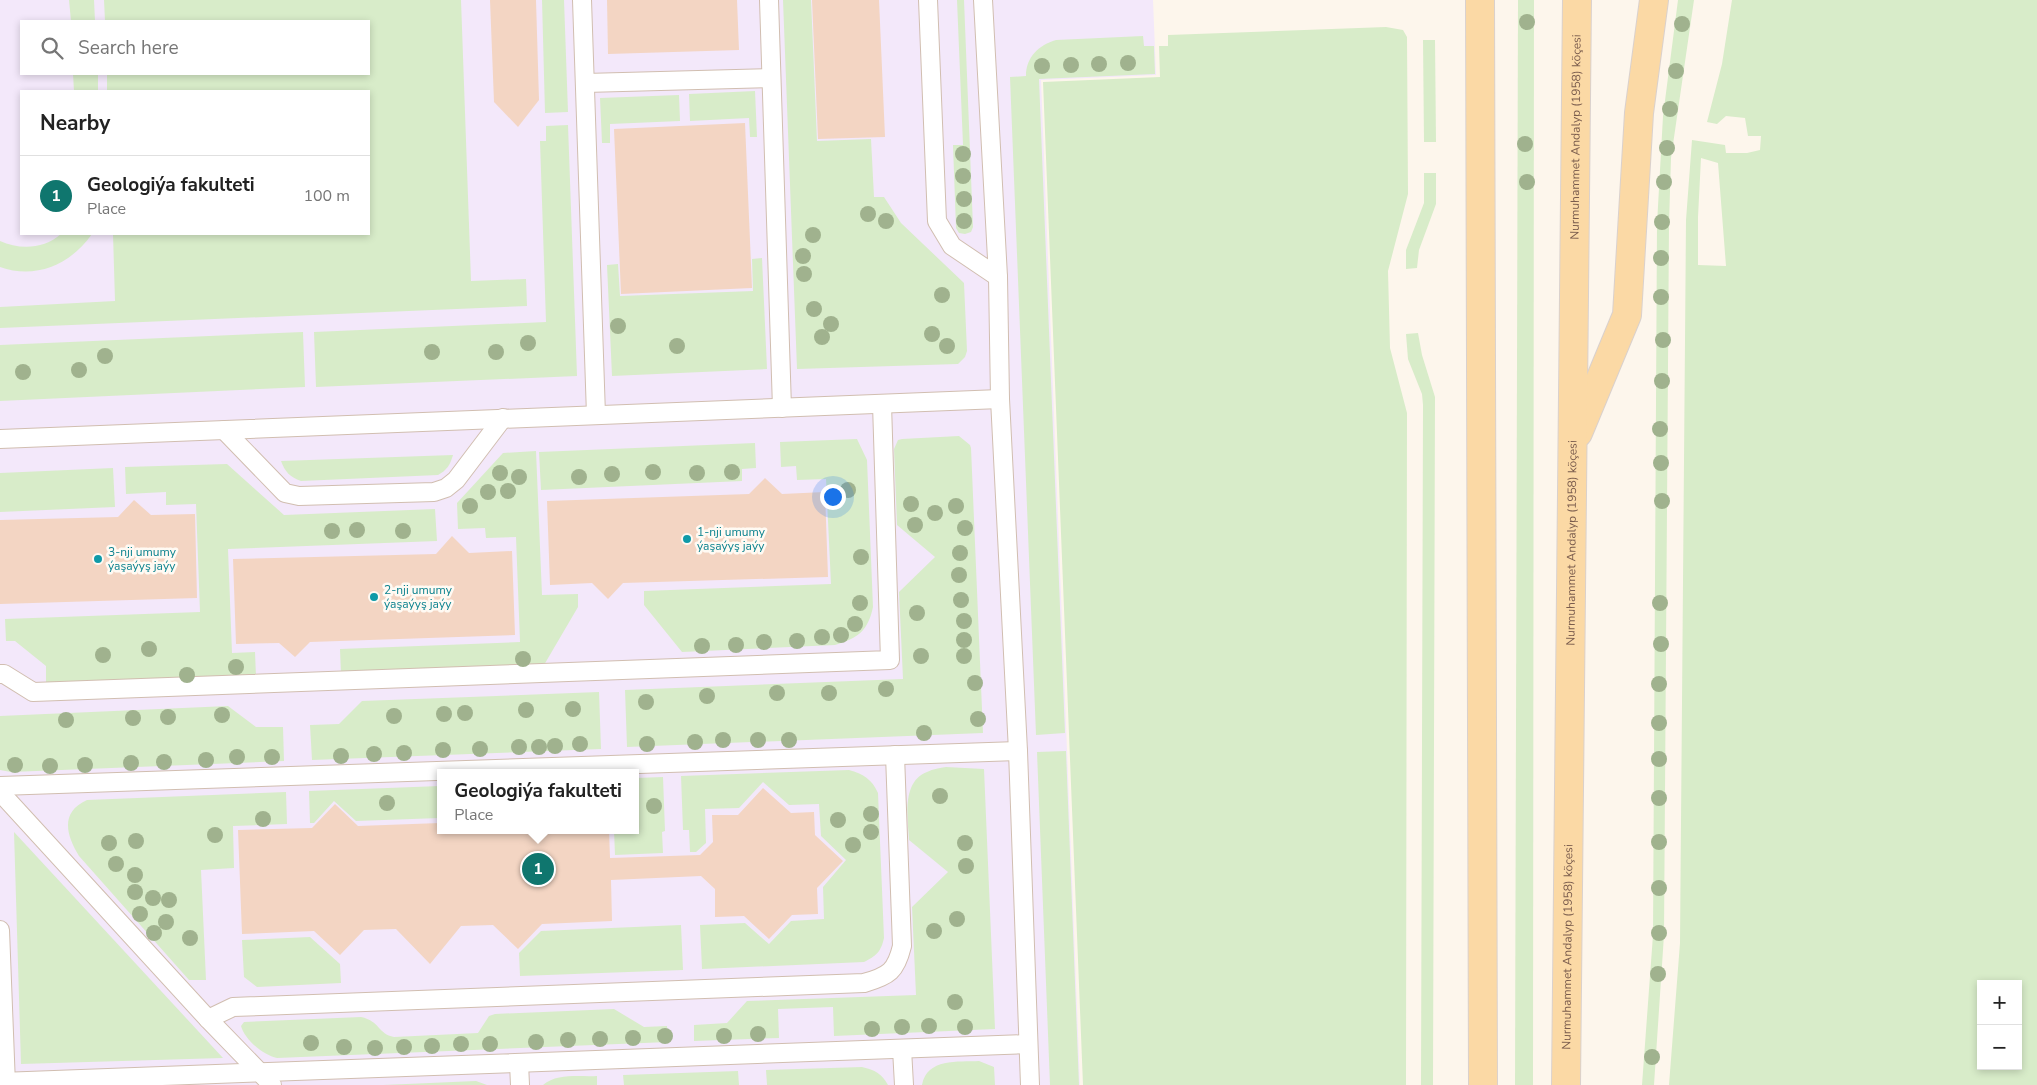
<!DOCTYPE html>
<html lang="en">
<head>
<meta charset="utf-8">
<style>
	body { margin:0; font-family:"Nunito Sans",sans-serif; background:#f2f2f2; color:#222 }
	.controls { position:absolute; right:15px; bottom:15px; display:grid; overflow:hidden; border-radius:0px; box-shadow:0 2px 8px #0003 }
	.controls button { width:45px; height:45px; display:grid; place-items:center; padding:0; border:0; border-bottom:1px solid #e0e0e0; background:#fff; color:#222; font:25px sans-serif }
	.you { position:absolute; left:832px; top:496px; width:18px; height:18px; margin:-12px; border:4px solid #fff; border-radius:50%; background:#1a73e8; box-shadow:0 0 0 8px #1a73e833 }
	.badge { display:grid; place-items:center; width:32px; height:32px; border-radius:50%; background:#0f766e; color:#fff; font-size:16px; font-weight:700 }
	.pin { position:absolute; translate:-50% -50%; border:2px solid #fff; box-shadow:0 1px 5px #0006 }
	.popup { position:absolute; left:437px; top:769px; width:202px; height:65px; box-sizing:border-box; display:grid; place-content:center; border-radius:0px; background:#fff; filter:drop-shadow(0 1px 4px #0005); font-size:16px; white-space:nowrap; color:#767676 }
	.popup b { font-size:19px; color:#222 }
	.popup::after { content:''; position:absolute; left:50%; top:100%; margin-left:-10px; border:10px solid transparent; border-top-color:#fff }
	.list { margin:0; padding:0; list-style:none }
	h2 { display:flex; justify-content:space-between; align-items:center; height:65px; margin:0; padding:0 20px; font-size:21px }
	h2 small { font-size:16px; font-weight:400; color:#767676 }
	.list li { display:grid; grid-template-columns:32px 1fr auto; gap:15px; align-items:center; box-sizing:border-box; height:80px; padding:0 20px; border-top:1px solid #e0e0e0 }
	.list b { display:block; font-size:19px; white-space:nowrap }
	.list p { margin:0; font-size:16px; white-space:nowrap; color:#767676 }
	.list em { font-size:16px; font-style:normal; color:#767676 }
	.icon { flex:none; width:28px; height:28px; fill:none; stroke:currentColor; stroke-width:2; stroke-linecap:round; stroke-linejoin:round }
	.map { position:relative; flex:none; width:2037px; height:1085px; overflow:hidden }
	.search { position:absolute; background:#fff; box-shadow:0 2px 8px #0003; left:20px; top:20px; width:350px; height:55px; display:flex; align-items:center; gap:12px; box-sizing:border-box; padding:0 18px; border-radius:0px; color:#767676; font-size:19px }
	.panel { position:absolute; background:#fff; box-shadow:0 2px 8px #0003; left:20px; top:90px; width:350px; height:145px; border-radius:0px }
	.map>svg:first-child { display:block }
	.education { fill:#f3e8fa; fill-rule:evenodd }
	.green { fill:#d8ecc9; fill-rule:evenodd }
	.building { fill:#f3d5c3 }
	.lines { fill:none; stroke-linecap:round; stroke-linejoin:round }
	.service-casing { stroke:#d1beb0; stroke-width:20 }
	.primary-casing { stroke:#dad1cd; stroke-width:30 }
	.service { stroke:#fff; stroke-width:18 }
	.primary { stroke:#fbd9a5; stroke-width:28 }
	.tree { fill:#a0b28e }
	.culture-dot { fill:#0f9aa8; stroke:#fffaf3; stroke-width:2 }
	.labels { text-anchor:middle; dominant-baseline:central; stroke-width:5; stroke-linejoin:round; paint-order:stroke }
	.street-label { font-size:12px; fill:#7a5c4d; stroke:#fffaf3 }
	.culture-label { font-size:12px; fill:#0d838f; stroke:#fffaf3; text-anchor:start }
</style>
</head>
<body>
<div class="map">
<svg width="2037" height="1085" viewBox="0 0 2037 1085">
	<rect width="100%" height="100%" fill="#fdf6ec"/>
	<path class="education" d="M0,0h1153l3,75 -115,5 39,1005h-1080zM21,21h348v53h-348zM21,91h348v143h-348zM440,773h196v57h-196z"/>
	<g class="green">
		<path d="M69,0h25l1,21h-24z"/>
		<path d="M104,0h357l10,281 55,-2 1,27 -527,22v-21l115,-6 -2,-67h256v-143h-262v-17h262v-53h-264z"/>
		<path d="M542,0h22l4,112 -23,1z"/>
		<path d="M783,0h28l6,141 54,-2 3,58h10l17,26 63,60 3,68 -2,6 -7,7 -161,5z"/>
		<path d="M957,0h7l9,227 -2,5 -6,2 -6,-1 -3,-5 -3,-83h10z"/>
		<path d="M1518,0h16l-1,1085h-18z"/>
		<path d="M1678,0h16l-23,158 -2,66 -5,711 -10,150h-12l11,-150 4,-711 6,-108z"/>
		<path d="M1732,0h305v1085h-368l11,-142 6,-723 6,-80 33,5 1,8h21l13,-3 1,-14h-13l-3,-18 -19,-2 -9,8 -10,-2 15,-58zM1701,158l17,5 8,103 -28,-1v-48zM1981,984h37v82h-37z"/>
		<path d="M1386,27l17,3 4,7 1,157 -20,77 2,77 17,65 -1,672h-323l-40,-1003 117,-5 -1,-31h9v-11z"/>
		<path d="M1143,36l1,10h10l1,28 -116,5 26,654 -29,2 -26,-658 16,-1c0,-19 13,-31 30,-36z"/>
		<path d="M1423,40h12l1,102h-12z"/>
		<path d="M73,74h25v17h-24z"/>
		<path d="M755,91l2,46h-7l-1,-19 -59,3 -1,-27z"/>
		<path d="M679,95l1,26 -70,3v19h-8l-2,-45z"/>
		<path d="M568,125l9,251 -261,11 -2,-55 232,-10 -6,-181h6v-15z"/>
		<path d="M1424,173h12v31l-17,46 -2,18 -11,1v-19l18,-47z"/>
		<path d="M61,234h31c-21,30 -56,46 -92,33v-26c20,9 44,8 61,-7z"/>
		<path d="M762,258l5,111 -155,7 -5,-111 11,-1 2,32 133,-5 -1,-32z"/>
		<path d="M303,332l2,55 -305,14v-56z"/>
		<path d="M1418,333l4,22 13,42 -2,688h-12l2,-680 -1,-11 -14,-35 -2,-25z"/>
		<path d="M959,436l11,9 1,3 12,285 -356,14 -2,-57 278,-11 -4,-87 36,-35 -38,-32 -3,-76 4,-9 4,-1z"/>
		<path d="M857,439l10,21 6,147c-5,24 -15,31 -38,38l-153,7 -38,-47v-14l187,-7 -5,-105 -29,1 -1,-14 -15,1 -1,-25z"/>
		<path d="M755,443l1,25 -14,1v12l-201,9 -2,-38z"/>
		<path d="M536,451l6,144 36,-1v13l-34,58 -203,9 -1,-25 180,-7 -4,-105 -30,1 -1,-10 -27,1 -1,-26 46,-50z"/>
		<path d="M453,455c-3,10 -6,15 -15,20l-137,6c-11,-4 -16,-9 -20,-20z"/>
		<path d="M227,464l57,51 151,-6 2,32 -209,8 4,104 23,-1 1,25 -210,8v-19l-31,-25h-9l-1,-22 195,-7 -4,-108 -30,1v-13l-40,2 -1,-27z"/>
		<path d="M113,468l2,39 -115,5v-39z"/>
		<path d="M599,692l2,57 -289,11 -2,-35 29,-1 23,-23z"/>
		<path d="M228,706l28,21h27l1,34 -273,11 -11,-2v-54z"/>
		<path d="M1066,751l13,334h-29l-13,-333z"/>
		<path d="M946,767l38,2 11,260 -161,7 -1,-29 -55,2 1,29 -85,3v-16l33,-2 20,-22 169,-6 -4,-88 36,-35 -39,-32c-1,-21 -8,-58 18,-68 6,-3 13,-4 19,-5z"/>
		<path d="M849,770c14,4 23,9 29,23l6,145c-3,14 -8,18 -20,24l-162,7 -2,-44 45,-2 24,21 22,-23 33,-2 -1,-32 23,-27 -25,-24 -2,-32 -30,1 -26,-23 -24,26 -34,1 1,34 -10,9h-6l-1,-22h-6l-2,-54z"/>
		<path d="M663,777l2,54 -3,1 1,21 -48,2 -1,-25h22v-52z"/>
		<path d="M440,786v32l-84,3 -22,-20 -20,22h-4l-1,-32z"/>
		<path d="M286,792l1,32 -54,2 1,42 -33,2 5,110h-17l-110,-124c-13,-21 -19,-44 8,-56z"/>
		<path d="M14,832l209,226 -202,6z"/>
		<path d="M681,925l2,45 -163,6 -1,-23 22,-22z"/>
		<path d="M310,937l30,27 1,19 -84,4 -13,-10 -2,-37z"/>
		<path d="M614,1009l30,18 23,-1 1,16 -391,16c-14,-3 -32,-18 -36,-32l3,-4 117,-5c19,4 17,17 33,20l84,-4 11,-17 6,-2z"/>
		<path d="M979,1061l15,6 1,18h-73c5,-27 36,-23 57,-24z"/>
		<path d="M862,1067c13,3 20,7 26,18h-121l-1,-15z"/>
		<path d="M738,1071l1,14h-115l-1,-10z"/>
		<path d="M597,1076v9h-54c14,-12 36,-8 54,-9z"/>
		<path d="M476,1081l11,4h-104z"/>
	</g>
	<g class="building">
		<path d="M490,0h46l3,100 -21,27 -24,-25z"/>
		<path d="M607,0h130l2,50 -131,4z"/>
		<path d="M812,0h67l6,137 -67,2z"/>
		<path d="M745,123l7,165 -131,6 -7,-165z"/>
		<path d="M765,478l17,16 43,-2 3,85 -205,6 -15,16 -16,-16 -42,2 -3,-84 202,-7z"/>
		<path d="M134,500l17,15 44,-1 2,84 -197,6v-84l118,-3z"/>
		<path d="M452,536l17,17 43,-2 3,84 -205,7 -15,15 -16,-14 -43,1 -3,-85 203,-5z"/>
		<path d="M763,788l28,25 23,-1 1,23 28,26 -26,27 1,26 -26,1 -23,24 -25,-23 -29,1v-28l-14,-13 -90,4 1,41 -70,3 -24,25 -25,-24 -32,1 -31,38 -34,-35 -32,1 -24,25 -26,-24 -72,3 -4,-104 74,-2 23,-24 23,22 82,-3v7h169l1,28 90,-3 13,-13 -1,-27h26z"/>
	</g>
	<g class="lines">
		<defs>
			<g id="service">
				<path d="M582,0l14,415"/>
				<path d="M769,0l13,408"/>
				<path d="M928,0l9,221 15,25 46,31"/>
				<path d="M983,0l15,277 2,122 18,352 12,334"/>
				<path d="M585,83l186,-5"/>
				<path d="M224,430l61,63 14,3 135,-4 12,-4 10,-8 47,-62"/>
				<path d="M0,439l1000,-40"/>
				<path d="M0,674h4l29,18 857,-32 -8,-256"/>
				<path d="M0,786l1018,-35"/>
				<path d="M0,792l208,227 64,66"/>
				<path d="M0,930l6,155"/>
				<path d="M208,1019l25,-12 631,-24c25,-7 32,-12 38,-37l-7,-191"/>
				<path d="M902,1049l2,36"/>
				<path d="M519,1063l1,22"/>
				<path d="M0,1082l1028,-38"/>
			</g>
			<g id="primary">
				<path d="M1480,0l3,1085"/>
				<path d="M1578,433l49,-118 12,-202 15,-113"/>
				<path id="s1" d="M1566,1085l11,-1085"/>
			</g>
		</defs>
		<use href="#service" class="service-casing"/>
		<use href="#primary" class="primary-casing"/>
		<use href="#service" class="service"/>
		<use href="#primary" class="primary"/>
	</g>
	<g class="tree">
		<circle cx="1527" cy="22" r="8"/>
		<circle cx="1682" cy="24" r="8"/>
		<circle cx="1128" cy="63" r="8"/>
		<circle cx="1099" cy="64" r="8"/>
		<circle cx="1071" cy="65" r="8"/>
		<circle cx="1042" cy="66" r="8"/>
		<circle cx="1676" cy="71" r="8"/>
		<circle cx="1670" cy="109" r="8"/>
		<circle cx="1525" cy="144" r="8"/>
		<circle cx="1667" cy="148" r="8"/>
		<circle cx="963" cy="154" r="8"/>
		<circle cx="963" cy="176" r="8"/>
		<circle cx="1527" cy="182" r="8"/>
		<circle cx="1664" cy="182" r="8"/>
		<circle cx="964" cy="199" r="8"/>
		<circle cx="868" cy="214" r="8"/>
		<circle cx="886" cy="221" r="8"/>
		<circle cx="964" cy="221" r="8"/>
		<circle cx="1662" cy="222" r="8"/>
		<circle cx="813" cy="235" r="8"/>
		<circle cx="803" cy="256" r="8"/>
		<circle cx="1661" cy="258" r="8"/>
		<circle cx="804" cy="274" r="8"/>
		<circle cx="942" cy="295" r="8"/>
		<circle cx="1661" cy="297" r="8"/>
		<circle cx="814" cy="309" r="8"/>
		<circle cx="831" cy="324" r="8"/>
		<circle cx="618" cy="326" r="8"/>
		<circle cx="932" cy="334" r="8"/>
		<circle cx="822" cy="337" r="8"/>
		<circle cx="1663" cy="340" r="8"/>
		<circle cx="528" cy="343" r="8"/>
		<circle cx="677" cy="346" r="8"/>
		<circle cx="947" cy="346" r="8"/>
		<circle cx="432" cy="352" r="8"/>
		<circle cx="496" cy="352" r="8"/>
		<circle cx="105" cy="356" r="8"/>
		<circle cx="79" cy="370" r="8"/>
		<circle cx="23" cy="372" r="8"/>
		<circle cx="1662" cy="381" r="8"/>
		<circle cx="1660" cy="429" r="8"/>
		<circle cx="1661" cy="463" r="8"/>
		<circle cx="653" cy="472" r="8"/>
		<circle cx="732" cy="472" r="8"/>
		<circle cx="500" cy="473" r="8"/>
		<circle cx="697" cy="473" r="8"/>
		<circle cx="612" cy="474" r="8"/>
		<circle cx="519" cy="477" r="8"/>
		<circle cx="579" cy="477" r="8"/>
		<circle cx="848" cy="490" r="8"/>
		<circle cx="508" cy="491" r="8"/>
		<circle cx="488" cy="492" r="8"/>
		<circle cx="1662" cy="501" r="8"/>
		<circle cx="911" cy="504" r="8"/>
		<circle cx="470" cy="506" r="8"/>
		<circle cx="956" cy="506" r="8"/>
		<circle cx="935" cy="513" r="8"/>
		<circle cx="915" cy="525" r="8"/>
		<circle cx="965" cy="528" r="8"/>
		<circle cx="357" cy="530" r="8"/>
		<circle cx="332" cy="531" r="8"/>
		<circle cx="403" cy="531" r="8"/>
		<circle cx="960" cy="553" r="8"/>
		<circle cx="861" cy="557" r="8"/>
		<circle cx="959" cy="575" r="8"/>
		<circle cx="961" cy="600" r="8"/>
		<circle cx="860" cy="603" r="8"/>
		<circle cx="1660" cy="603" r="8"/>
		<circle cx="917" cy="613" r="8"/>
		<circle cx="964" cy="621" r="8"/>
		<circle cx="855" cy="624" r="8"/>
		<circle cx="841" cy="635" r="8"/>
		<circle cx="822" cy="637" r="8"/>
		<circle cx="964" cy="640" r="8"/>
		<circle cx="797" cy="641" r="8"/>
		<circle cx="764" cy="642" r="8"/>
		<circle cx="1661" cy="644" r="8"/>
		<circle cx="736" cy="645" r="8"/>
		<circle cx="702" cy="646" r="8"/>
		<circle cx="149" cy="649" r="8"/>
		<circle cx="103" cy="655" r="8"/>
		<circle cx="921" cy="656" r="8"/>
		<circle cx="964" cy="656" r="8"/>
		<circle cx="523" cy="659" r="8"/>
		<circle cx="236" cy="667" r="8"/>
		<circle cx="187" cy="675" r="8"/>
		<circle cx="975" cy="683" r="8"/>
		<circle cx="1659" cy="684" r="8"/>
		<circle cx="886" cy="689" r="8"/>
		<circle cx="777" cy="693" r="8"/>
		<circle cx="829" cy="693" r="8"/>
		<circle cx="707" cy="696" r="8"/>
		<circle cx="646" cy="702" r="8"/>
		<circle cx="573" cy="709" r="8"/>
		<circle cx="526" cy="710" r="8"/>
		<circle cx="465" cy="713" r="8"/>
		<circle cx="444" cy="714" r="8"/>
		<circle cx="222" cy="715" r="8"/>
		<circle cx="394" cy="716" r="8"/>
		<circle cx="168" cy="717" r="8"/>
		<circle cx="133" cy="718" r="8"/>
		<circle cx="978" cy="719" r="8"/>
		<circle cx="66" cy="720" r="8"/>
		<circle cx="1659" cy="723" r="8"/>
		<circle cx="924" cy="733" r="8"/>
		<circle cx="723" cy="740" r="8"/>
		<circle cx="758" cy="740" r="8"/>
		<circle cx="789" cy="740" r="8"/>
		<circle cx="695" cy="742" r="8"/>
		<circle cx="580" cy="744" r="8"/>
		<circle cx="647" cy="744" r="8"/>
		<circle cx="555" cy="746" r="8"/>
		<circle cx="519" cy="747" r="8"/>
		<circle cx="539" cy="747" r="8"/>
		<circle cx="480" cy="749" r="8"/>
		<circle cx="443" cy="750" r="8"/>
		<circle cx="404" cy="753" r="8"/>
		<circle cx="374" cy="754" r="8"/>
		<circle cx="341" cy="756" r="8"/>
		<circle cx="237" cy="757" r="8"/>
		<circle cx="272" cy="757" r="8"/>
		<circle cx="1659" cy="759" r="8"/>
		<circle cx="206" cy="760" r="8"/>
		<circle cx="164" cy="762" r="8"/>
		<circle cx="131" cy="763" r="8"/>
		<circle cx="15" cy="765" r="8"/>
		<circle cx="85" cy="765" r="8"/>
		<circle cx="50" cy="766" r="8"/>
		<circle cx="940" cy="796" r="8"/>
		<circle cx="1659" cy="798" r="8"/>
		<circle cx="387" cy="803" r="8"/>
		<circle cx="654" cy="806" r="8"/>
		<circle cx="871" cy="814" r="8"/>
		<circle cx="263" cy="819" r="8"/>
		<circle cx="838" cy="820" r="8"/>
		<circle cx="871" cy="832" r="8"/>
		<circle cx="215" cy="835" r="8"/>
		<circle cx="136" cy="841" r="8"/>
		<circle cx="1659" cy="842" r="8"/>
		<circle cx="109" cy="843" r="8"/>
		<circle cx="965" cy="843" r="8"/>
		<circle cx="853" cy="845" r="8"/>
		<circle cx="116" cy="864" r="8"/>
		<circle cx="966" cy="866" r="8"/>
		<circle cx="135" cy="875" r="8"/>
		<circle cx="1659" cy="888" r="8"/>
		<circle cx="135" cy="892" r="8"/>
		<circle cx="153" cy="898" r="8"/>
		<circle cx="169" cy="900" r="8"/>
		<circle cx="140" cy="914" r="8"/>
		<circle cx="957" cy="919" r="8"/>
		<circle cx="166" cy="922" r="8"/>
		<circle cx="934" cy="931" r="8"/>
		<circle cx="154" cy="933" r="8"/>
		<circle cx="1659" cy="933" r="8"/>
		<circle cx="190" cy="938" r="8"/>
		<circle cx="1658" cy="974" r="8"/>
		<circle cx="955" cy="1002" r="8"/>
		<circle cx="929" cy="1026" r="8"/>
		<circle cx="902" cy="1027" r="8"/>
		<circle cx="965" cy="1027" r="8"/>
		<circle cx="872" cy="1029" r="8"/>
		<circle cx="758" cy="1034" r="8"/>
		<circle cx="665" cy="1036" r="8"/>
		<circle cx="724" cy="1036" r="8"/>
		<circle cx="633" cy="1038" r="8"/>
		<circle cx="600" cy="1039" r="8"/>
		<circle cx="568" cy="1040" r="8"/>
		<circle cx="536" cy="1042" r="8"/>
		<circle cx="311" cy="1043" r="8"/>
		<circle cx="461" cy="1044" r="8"/>
		<circle cx="490" cy="1044" r="8"/>
		<circle cx="432" cy="1046" r="8"/>
		<circle cx="344" cy="1047" r="8"/>
		<circle cx="404" cy="1047" r="8"/>
		<circle cx="375" cy="1048" r="8"/>
		<circle cx="1652" cy="1057" r="8"/>
	</g>
	<g class="culture-dot">
		<circle cx="687" cy="539" r="5"/>
		<circle cx="98" cy="559" r="5"/>
		<circle cx="374" cy="597" r="5"/>
	</g>
	<g class="labels">
		<g class="street-label">
			<text stroke="none"><textPath href="#s1" startOffset="948">Nurmuhammet Andalyp (1958) köçesi</textPath></text>
			<text stroke="none"><textPath href="#s1" startOffset="542">Nurmuhammet Andalyp (1958) köçesi</textPath></text>
			<text stroke="none"><textPath href="#s1" startOffset="138">Nurmuhammet Andalyp (1958) köçesi</textPath></text>
		</g>
		<g class="culture-label">
			<text x="697" y="532">1-nji umumy<tspan x="697" dy="14">ýaşaýyş jaýy</tspan></text>
			<text x="108" y="552">3-nji umumy<tspan x="108" dy="14">ýaşaýyş jaýy</tspan></text>
			<text x="384" y="590">2-nji umumy<tspan x="384" dy="14">ýaşaýyş jaýy</tspan></text>
		</g>
	</g>
</svg>
<div class="controls">
<button>+</button>
<button>−</button>
</div>
<div class="you"></div>
<div class="pin badge" style="left:538px;top:869px">1</div>
<div class="popup"><b>Geologiýa fakulteti</b>Place</div>
<div class="search"><svg class="icon" aria-label="search" viewBox="0 0 24 24"><circle cx="10" cy="10" r="6"/><path d="M15 15l6 6"/></svg>Search here</div>
<section class="panel">
<h2>Nearby<small></small></h2>
<ul class="list">
<li><span class="badge">1</span><div><b>Geologiýa fakulteti</b><p>Place</p></div><em>100 m</em></li>
</ul>
</section>
</div>
</body>
</html>
